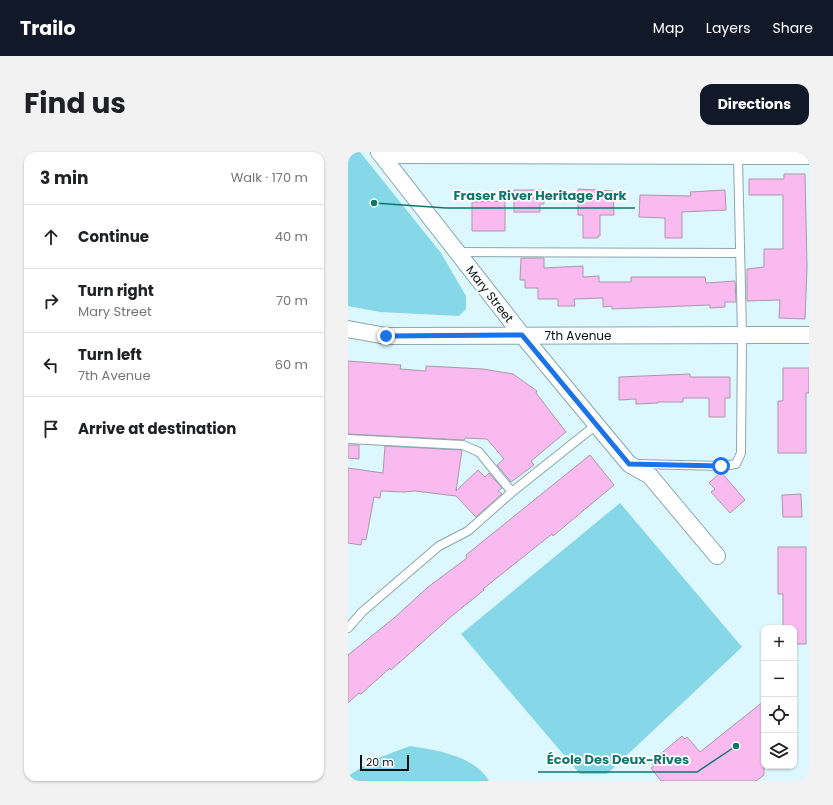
<!DOCTYPE html>
<html lang="en">
<head>
<meta charset="utf-8">
<style>
	body { margin:0; font-family:Poppins,sans-serif; background:#f2f2f2; color:#202124 }
	.controls { position:absolute; right:12px; bottom:12px; display:grid; overflow:hidden; border-radius:8px; box-shadow:0 1px 3px #0004 }
	.controls button { width:36px; height:36px; display:grid; place-items:center; padding:0; border:0; border-bottom:1px solid #e0e0e0; background:#fff; color:#202124; font:20px sans-serif }
	.scale { position:absolute; left:12px; bottom:10px; width:49px; box-sizing:border-box; padding-left:4px; border:2px solid #051113; border-top:0; font-size:11px; line-height:14px; white-space:nowrap; color:#051113; -webkit-text-stroke:3px #fff; paint-order:stroke }
	.stop { position:absolute; width:12px; height:12px; margin:-9px; border:3px solid #1a73e8; border-radius:50%; background:#fff }
	.stop.end { background:#1a73e8; border-color:#fff; box-shadow:0 1px 4px #0008 }
	.list { margin:0; padding:0; list-style:none }
	h2 { display:flex; justify-content:space-between; align-items:center; height:52px; margin:0; padding:0 16px; font-size:17px }
	h2 small { font-size:13px; font-weight:400; color:#757577 }
	.list li { display:grid; grid-template-columns:26px 1fr auto; gap:12px; align-items:center; box-sizing:border-box; height:64px; padding:0 16px; border-top:1px solid #e0e0e0 }
	.list b { display:block; font-size:15px; white-space:nowrap }
	.list p { margin:0; font-size:13px; white-space:nowrap; color:#757577 }
	.list em { font-size:13px; font-style:normal; color:#757577 }
	.icon { flex:none; width:22px; height:22px; fill:none; stroke:currentColor; stroke-width:2; stroke-linecap:round; stroke-linejoin:round }
	.map { position:relative; flex:none; width:461px; height:629px; overflow:hidden; border-radius:12px }
	header { display:flex; align-items:center; gap:24px; box-sizing:border-box; height:56px; padding:0 20px; background:#111827; color:#fff }
	header strong { font-size:19px }
	nav { display:flex; gap:22px; margin-inline-start:auto; font-size:14px }
	.intro { display:flex; align-items:center; justify-content:space-between; box-sizing:border-box; height:96px; padding:0 24px }
	h1 { margin:0; font-size:28px }
	.button { padding:10px 18px; border-radius:12px; background:#111827; color:#fff; font-size:14px; font-weight:700 }
	main { display:flex; gap:24px; padding:0 24px }
	aside { flex:1; background:#fff; border-radius:12px; box-shadow:0 1px 3px #0004 }
	.map>svg:first-child { display:block }
	.green { fill:#86d7e7 }
	.building { fill:#f8baef; stroke:#ad97a9 }
	.lines { fill:none; stroke-linecap:round; stroke-linejoin:round }
	.lane-casing { stroke:#88a8af; stroke-width:10 }
	.street-casing { stroke:#88a8af; stroke-width:18 }
	.lane { stroke:#fff; stroke-width:8 }
	.street { stroke:#fff; stroke-width:16 }
	.route { stroke:#1a73e8; stroke-width:5 }
	.labels { text-anchor:middle; dominant-baseline:central; stroke-width:3.5; stroke-linejoin:round; paint-order:stroke }
	.street-label { font-size:12px; fill:#051113; stroke:#fff }
	.leader { fill:none; stroke:#0f766e; stroke-width:1.5 }
	.callout-dot { fill:#0f766e; stroke:#fff; stroke-width:1.5 }
	.callout-label { font-size:13px; text-anchor:middle; font-weight:bold; fill:#0f766e; stroke:#fff; stroke-width:3.5; stroke-linejoin:round; paint-order:stroke }
</style>
</head>
<body>
<header>
<strong>Trailo</strong>
<nav><a>Map</a><a>Layers</a><a>Share</a></nav>
</header>
<div class="intro"><h1>Find us</h1><a class="button">Directions</a></div>
<main>
<aside>
<h2>3 min<small>Walk · 170 m</small></h2>
<ul class="list">
<li><svg class="icon" aria-label="ahead" viewBox="0 0 24 24"><path d="M12 20V5M6 11l6-6 6 6"/></svg><div><b>Continue</b></div><em>40 m</em></li>
<li><svg class="icon" aria-label="right" viewBox="0 0 24 24"><path d="M7 20v-9h11M14 6l5 5-5 5"/></svg><div><b>Turn right</b><p>Mary Street</p></div><em>70 m</em></li>
<li><svg class="icon" aria-label="left" viewBox="0 0 24 24"><path d="M17 20v-9H6M10 6l-5 5 5 5"/></svg><div><b>Turn left</b><p>7th Avenue</p></div><em>60 m</em></li>
<li><svg class="icon" aria-label="arrive" viewBox="0 0 24 24"><path d="M6 21V4h12l-3 4 3 4H6"/></svg><div><b>Arrive at destination</b></div></li>
</ul>
</aside>
<div class="map">
<svg width="461" height="629" viewBox="0 0 461 629">
	<rect width="100%" height="100%" fill="#dcf7fd"/>
	<g class="green">
		<path d="M0,0h12l81,101 25,43v13l-7,7 -79,-4 -32,-6z"/>
		<path d="M272,351l122,144 -135,127h-27l-119,-140z"/>
		<path d="M62,594c26,4 65,10 79,35h-141v-5l25,-16z"/>
	</g>
	<g class="building">
		<path d="M436,22h21l2,93 -2,52 -26,-1 1,-18 -33,1v-32l17,-2v-18h19v-54h-34v-16h35z"/>
		<path d="M230,37l35,2 1,24h-14v21h-2v2h-15v-23h-5z"/>
		<path d="M166,38h30v14h-4v8h-26z"/>
		<path d="M377,38l1,20 -44,2v26h-17v-20l-26,-1 1,-22 51,1 -1,-4z"/>
		<path d="M157,49v30h-33v-29z"/>
		<path d="M173,106h23v10l39,-2v11l16,-1v6h32v-5h74l1,6 29,-2 1,21h-11v5l-15,1v-3l-98,4v-3l-9,1v-9l-29,1 1,7h-17v-7h-20v-11h-13v-8h-5z"/>
		<path d="M0,209l53,4 -1,4 26,2v-5l57,3 30,5 24,17 -1,2 30,39 -35,29 3,4 -23,17 -14,-17 7,-6 -17,-20 -22,-1 -1,2 -116,-6z"/>
		<path d="M435,216h26v25h-3v60h-28v-52h5z"/>
		<path d="M342,222v3h40v21h-5v19h-16v-19h-26v4h-25v1l-22,1v-5l-17,1v-23z"/>
		<path d="M0,293h11v14l-11,-1z"/>
		<path d="M37,294l77,4 -6,41 22,-21 7,7 4,-4 13,15 -4,3 4,3 -26,23 -20,-21 -41,-5 -11,1 -23,-1 -1,7 -6,-1 -8,43 -4,-1 -1,6 -13,-2v-75l35,5z"/>
		<path d="M242,303l24,30 -61,51 -1,-2 -69,55 1,1 -31,25 -62,55 -1,-2 -29,26 -2,-1 -11,10v-48l46,-37 34,-31 39,-29 -1,-3z"/>
		<path d="M373,320l24,28 -15,13 -19,-21 4,-3 -6,-6z"/>
		<path d="M453,342l1,23h-19l-1,-22z"/>
		<path d="M430,395h28v97h-12v-16h-11v-34h-5z"/>
		<path d="M416,549v74l-8,6h-95l-10,-13 3,-2 -3,-4 31,-26 3,3 2,-2 13,15z"/>
	</g>
	<g class="lines">
		<defs>
			<g id="lane">
				<path d="M109,100l283,1"/>
				<path d="M0,287l115,6 16,7 33,40"/>
				<path d="M289,312l84,2 15,-2 5,-11 1,-118 -4,-178"/>
				<path d="M0,476l14,-16 77,-66 29,-15 44,-39 84,-67"/>
			</g>
			<g id="street">
				<path d="M31,0l143,183 107,129 21,12 67,80"/>
				<path d="M34,3l427,1"/>
				<path d="M0,177l38,7 423,-1"/>
			</g>
		</defs>
		<use href="#lane" class="lane-casing"/>
		<use href="#street" class="street-casing"/>
		<use href="#lane" class="lane"/>
		<use href="#street" class="street"/>
	</g>
	<g class="lines">
		<path class="route" d="M38,184l136,-1 107,129 92,2"/>
	</g>
	<g class="labels">
		<g class="street-label">
			<text transform="translate(142 142) rotate(52)">Mary Street</text>
			<text x="230" y="183">7th Avenue</text>
		</g>
	</g>
	<path class="leader" d="M26 51L98 56H287M388 594L349 620H190"/>
	<g class="callout-dot">
		<circle cx="26" cy="51" r="4"/>
		<circle cx="388" cy="594" r="4"/>
	</g>
	<g class="callout-label">
		<text x="192" y="48">Fraser River Heritage Park</text>
		<text x="270" y="612">École Des Deux-Rives</text>
	</g>
</svg>
<div class="controls">
<button>+</button>
<button>−</button>
<button><svg class="icon" aria-label="locate" viewBox="0 0 24 24"><circle cx="12" cy="12" r="6"/><path d="M12 2v4M12 18v4M2 12h4M18 12h4"/></svg></button>
<button><svg class="icon" aria-label="layers" viewBox="0 0 24 24"><path d="M12 4l9 5-9 5-9-5zM3 14l9 5 9-5"/></svg></button>
</div>
<div class="scale">20 m</div>
<div class="stop" style="left:373px;top:314px"></div>
<div class="stop end" style="left:38px;top:184px"></div>
</div>
</main>
</body>
</html>
